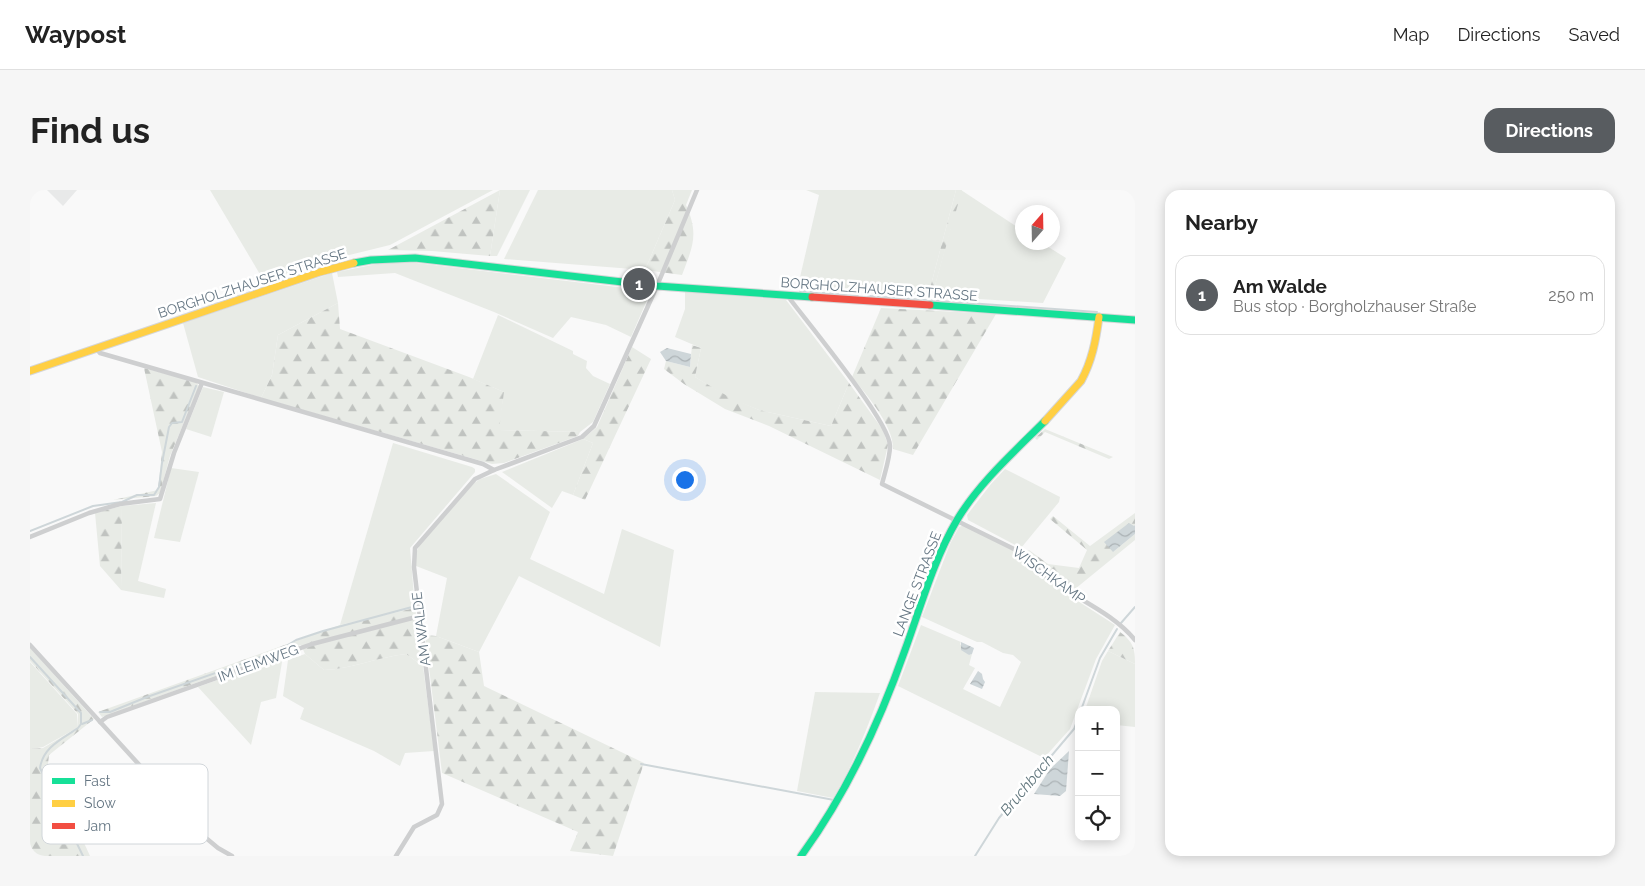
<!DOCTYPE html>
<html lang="en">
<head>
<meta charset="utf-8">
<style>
	body { margin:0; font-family:Raleway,sans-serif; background:#f6f6f6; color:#222 }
	.controls { position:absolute; right:15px; bottom:15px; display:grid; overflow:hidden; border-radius:10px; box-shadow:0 2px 12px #0003 }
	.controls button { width:45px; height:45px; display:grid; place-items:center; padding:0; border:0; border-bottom:1px solid #e0e0e0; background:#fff; color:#222; font:25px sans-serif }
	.compass { position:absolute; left:985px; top:15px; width:45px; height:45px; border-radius:50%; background:#fff; box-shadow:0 2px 12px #0003; rotate:20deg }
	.you { position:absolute; left:654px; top:289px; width:18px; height:18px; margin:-12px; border:4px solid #fff; border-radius:50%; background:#1a73e8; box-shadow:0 0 0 8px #1a73e833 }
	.badge { display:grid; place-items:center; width:32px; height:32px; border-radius:50%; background:#585c60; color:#fff; font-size:16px; font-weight:700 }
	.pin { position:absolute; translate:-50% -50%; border:2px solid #fff; box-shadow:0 1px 5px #0006 }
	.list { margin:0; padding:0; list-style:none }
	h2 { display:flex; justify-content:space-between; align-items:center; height:65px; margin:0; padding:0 20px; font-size:21px }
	h2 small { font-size:16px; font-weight:400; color:#767676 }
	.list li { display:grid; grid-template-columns:32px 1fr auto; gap:15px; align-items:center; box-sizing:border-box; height:80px; margin:0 10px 10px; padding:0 10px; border:1px solid #e0e0e0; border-radius:15px }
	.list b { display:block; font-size:19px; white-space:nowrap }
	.list p { margin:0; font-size:16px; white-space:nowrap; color:#767676 }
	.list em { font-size:16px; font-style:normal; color:#767676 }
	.icon { flex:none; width:28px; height:28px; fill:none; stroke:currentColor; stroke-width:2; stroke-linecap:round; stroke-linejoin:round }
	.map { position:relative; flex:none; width:1105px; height:666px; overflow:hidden; border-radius:15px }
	header { display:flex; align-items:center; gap:30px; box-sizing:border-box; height:70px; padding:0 25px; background:#fff; border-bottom:1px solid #e0e0e0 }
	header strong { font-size:24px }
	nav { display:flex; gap:28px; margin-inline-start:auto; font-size:18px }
	.intro { display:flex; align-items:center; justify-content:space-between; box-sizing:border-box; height:120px; padding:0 30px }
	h1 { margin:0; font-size:35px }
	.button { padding:12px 22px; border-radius:15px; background:#585c60; color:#fff; font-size:18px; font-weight:700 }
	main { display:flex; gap:30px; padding:0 30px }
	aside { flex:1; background:#fff; border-radius:15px; box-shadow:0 2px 12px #0003 }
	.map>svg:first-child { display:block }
	.built { fill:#e8e9e9 }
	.green { fill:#e8ebe6 }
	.forest { fill:url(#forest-firs) }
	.water { fill:url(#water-waves) }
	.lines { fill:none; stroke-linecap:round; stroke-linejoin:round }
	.stream { stroke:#ced6d9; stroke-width:2 }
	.fast-casing { stroke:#d5d6d7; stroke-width:9 }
	.slow-casing { stroke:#d5d6d7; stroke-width:9 }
	.jam-casing { stroke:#d5d6d7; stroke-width:9 }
	.street { stroke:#cecfd0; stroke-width:4.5 }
	.fast { stroke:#16e098; stroke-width:7 }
	.slow { stroke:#ffcf43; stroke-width:7 }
	.jam { stroke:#f24e42; stroke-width:7 }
	.labels { text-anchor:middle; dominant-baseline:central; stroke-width:5; stroke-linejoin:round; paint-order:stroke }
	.street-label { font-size:14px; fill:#657683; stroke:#fff }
	.water-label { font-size:15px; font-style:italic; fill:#60757c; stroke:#fff }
	.key { fill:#fff; stroke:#d1d6da; stroke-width:1 }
	.key-label { font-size:14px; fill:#657683 }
</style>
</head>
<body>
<header>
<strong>Waypost</strong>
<nav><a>Map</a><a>Directions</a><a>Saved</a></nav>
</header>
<div class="intro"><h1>Find us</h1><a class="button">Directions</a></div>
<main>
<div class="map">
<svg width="1105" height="666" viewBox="0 0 1105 666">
	<defs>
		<pattern id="forest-firs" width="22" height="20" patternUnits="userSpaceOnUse" patternTransform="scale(1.25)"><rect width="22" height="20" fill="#e8ebe6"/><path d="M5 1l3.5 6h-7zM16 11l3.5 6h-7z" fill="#c0c3c0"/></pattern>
		<pattern id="water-waves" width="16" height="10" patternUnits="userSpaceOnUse" patternTransform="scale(1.25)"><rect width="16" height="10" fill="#ced6d9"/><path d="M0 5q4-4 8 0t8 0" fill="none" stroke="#abb2b5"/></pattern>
	</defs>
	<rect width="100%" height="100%" fill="#f9f9f9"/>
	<path class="built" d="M17,0h30l-14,16z"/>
	<g class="green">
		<path d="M180,0h283l-103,55 -65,16 -61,20z"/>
		<path d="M470,0h30l-33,66h-7z"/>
		<path d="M508,0h134l3,10 -30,70 -141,-11z"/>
		<path d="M776,0h150l-28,106 -130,-10 21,-91z"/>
		<path d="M931,0l61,40v12l20,1 24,15 -23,45 -111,-7z"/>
		<path d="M378,72l243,29 -20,46 -25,-12 -35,-8 -18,21 -59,-26 -99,-39 -57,4 -1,-5 40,-8z"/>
		<path d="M302,83l6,30 -60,32 -6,40 -11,23 -63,-21 -15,-54z"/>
		<path d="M655,102l101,8 63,83 -18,43 -72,-16 -30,-12 -34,-21 6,-29 -26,-11 10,-28z"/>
		<path d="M468,125l75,36v3l14,7 -1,7 7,8 17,8 -17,38 -13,10 -82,-2 6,-38 -31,-13z"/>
		<path d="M173,197l21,5 -13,45 -25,-8z"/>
		<path d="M553,249l10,4 -20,52 -11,-4 -10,17 -50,-36z"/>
		<path d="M363,253l79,24 3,2v3l-65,76 5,60 -75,17z"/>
		<path d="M141,278l28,4 -19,70 -26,-4z"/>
		<path d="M975,279l55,28 -1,5 -38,46 -53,-28 -1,-5 24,-31z"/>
		<path d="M466,284l54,38 -20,47 74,35 18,-65 52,21 -14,97 -141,-71 -40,76 -43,-16 11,-58 -31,-12v-13l4,-9 53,-60 7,-5z"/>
		<path d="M126,313l-18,78 28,8 -2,9 -43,-8 1,-84z"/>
		<path d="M934,335l49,25 43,37 59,38 -19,34 -26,70 -26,29 -146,-72 23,-61 40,17 -1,2 9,11 3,-1 -3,11 6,3 -12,21 37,18 21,-45 -8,-7 -10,-2 -21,-11h-5l-55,-25 28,-73 9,-17z"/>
		<path d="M1078,461l27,13v63l-19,-2v-15h-31l17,-49z"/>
		<path d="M275,464l19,16c28,-1 54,-13 82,-16l17,12 11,85 -29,2 -5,13 -26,-15 -74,-32 4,-11 -21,-12 5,-36z"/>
		<path d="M248,468l4,4 -6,36 -15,4 -10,43 -53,-58z"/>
		<path d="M0,472l47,52v14l-34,19 -11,2h-2z"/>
		<path d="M785,502l65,1c-13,36 -27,72 -47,105l-36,-7z"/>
	</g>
	<g class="forest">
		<path d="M470,0l-10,66 -58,-5 -44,-1z"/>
		<path d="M642,0h20l-6,15c13,29 7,41 -4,70l-37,-5 30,-70z"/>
		<path d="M926,0h6l-30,106h-4z"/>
		<path d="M308,113l2,26 129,48 35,15 -5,38 81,2 -2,4 -74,27 -12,1 -231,-66 11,-23 6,-40z"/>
		<path d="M851,118l115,6 -83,141 -20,-6c1,-23 -27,-55 -41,-72z"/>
		<path d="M662,155l9,3 -6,29 34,20 30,13 72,16 18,-43 34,47 5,15 -8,35 -111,-54 -44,-17 -41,-25 -20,-15 2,-8 24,6z"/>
		<path d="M602,157l19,12 -66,141 -12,-5 20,-52 -10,-4 14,-12z"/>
		<path d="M114,178l52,14 3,4 -29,70 -10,37 -4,3 -43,4 45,-10 4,-38z"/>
		<path d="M1015,239l68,28 -4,2 -64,-27 -8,8 -2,-2z"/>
		<path d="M92,316l-1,84 -21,-24 -5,-53z"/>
		<path d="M1105,323v12l-22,27 22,-18v6l-60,49 -29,-18 -19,-19 2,-2 19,14 31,4 8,-18 -37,-31 3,-3 37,30z"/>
		<path d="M385,418l8,58 -17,-12c-28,3 -54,15 -82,16l-19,-16 -4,-9 -199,72 -4,-5 242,-87z"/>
		<path d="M1090,442c13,10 15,16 15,32l-27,-13z"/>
		<path d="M395,445l11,1 43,16 5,34 160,77 -31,93 -43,-5 8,-19 -136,-59z"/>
		<path d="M0,458l64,71 -45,36 -1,9 42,92h-60v-107l13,-1 34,-20 1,-14 -48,-53z"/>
	</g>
	<g class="water">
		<path d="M637,158l24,6 -1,13 -24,-6 -6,-9z"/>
		<path d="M1099,333l5,3 1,-1v9l-22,18 -9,-10z"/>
		<path d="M931,452l13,6 -2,6 -3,1 -8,-5z"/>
		<path d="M948,481l4,3 1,5 2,3 -3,7 -12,-5z"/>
		<path d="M1039,561l-3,40 -6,5 -26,-2 16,-25z"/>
	</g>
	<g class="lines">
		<g class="stream">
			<path d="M770,101l58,5"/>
			<path d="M838,106l229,16"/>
			<path d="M0,341l63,-25 29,-4 15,-7h17l5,-8 3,-24 7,-36 3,-4 10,-1 14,-36"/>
			<path d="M1091,433l14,-16"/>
			<path d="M0,467l51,56v11l-3,4c-16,11 -35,19 -38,40l43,88"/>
			<path d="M1051,520l19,-52 17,-29"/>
			<path d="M70,522h10l37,-15 131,-46 18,-11 27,-9 89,-24"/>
			<path d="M52,534l10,-4"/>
			<path d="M611,574l193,36"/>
			<path d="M945,666l24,-38 75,-89 5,-13"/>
		</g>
		<defs>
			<g id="fast">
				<path d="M324,73l17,-3 44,-2 242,28 155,11"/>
				<path d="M900,115l205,15"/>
				<path d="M771,666c46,-63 78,-132 104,-206 16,-44 28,-89 52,-130 22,-37 57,-68 88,-99"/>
			</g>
			<g id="slow">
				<path d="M0,181l290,-99 34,-9"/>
				<path d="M1015,231l36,-40c11,-20 15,-41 18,-64"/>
			</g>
			<path id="jam" d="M782,107l118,8"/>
		</defs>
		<use href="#fast" class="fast-casing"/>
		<use href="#slow" class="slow-casing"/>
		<use href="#jam" class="jam-casing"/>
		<g class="street">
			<path d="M760,105v4c18,24 100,123 100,147 0,12 -5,26 -8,38l132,65c14,9 24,22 38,32 27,19 62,33 83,59"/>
			<path d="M66,158l4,5 383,111 11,6"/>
			<path d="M0,347l59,-24 31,-9 40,-5 14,-46 28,-70"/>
			<path d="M0,455l176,193 12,10 14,8"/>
			<path d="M70,532l7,-5 205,-73 108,-28"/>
			<path d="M366,666l18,-29 23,-12 5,-11 -28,-237 1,-19 60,-69 19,-9 88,-33 12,-11 63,-140 40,-96"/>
		</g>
		<use href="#fast" class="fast"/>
		<use href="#slow" class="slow"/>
		<use href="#jam" class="jam"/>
	</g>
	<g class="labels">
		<g class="street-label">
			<text transform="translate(222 93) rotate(-18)">BORGHOLZHAUSER STRASSE</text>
			<text transform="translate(849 99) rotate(4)">BORGHOLZHAUSER STRASSE</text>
			<text transform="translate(1019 385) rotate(36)">WISCHKAMP</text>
			<text transform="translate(887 394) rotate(-69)">LANGE STRASSE</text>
			<text transform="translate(391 439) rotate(-97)">AM WALDE</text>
			<text transform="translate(228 473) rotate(-20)">IM LEIMWEG</text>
		</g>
		<g class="water-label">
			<text transform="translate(997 595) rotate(-50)">Bruchbach</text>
		</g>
	</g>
	<rect x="12" y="574" width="166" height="80" rx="8" class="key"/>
	<rect x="22" y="588" width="23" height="6" fill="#16e098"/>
	<rect x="22" y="610" width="23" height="7" fill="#ffcf43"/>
	<rect x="22" y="633" width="23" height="6" fill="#f24e42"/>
	<g class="key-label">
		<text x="54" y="596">Fast</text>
		<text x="54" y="618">Slow</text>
		<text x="54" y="641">Jam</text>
	</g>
</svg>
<div class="controls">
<button>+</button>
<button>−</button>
<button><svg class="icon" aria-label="locate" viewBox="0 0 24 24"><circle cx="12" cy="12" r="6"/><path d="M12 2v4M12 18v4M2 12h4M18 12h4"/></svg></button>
</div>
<svg class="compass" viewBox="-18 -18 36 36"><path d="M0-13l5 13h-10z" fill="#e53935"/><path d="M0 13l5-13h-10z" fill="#767676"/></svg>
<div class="you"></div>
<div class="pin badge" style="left:609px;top:94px">1</div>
</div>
<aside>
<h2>Nearby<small></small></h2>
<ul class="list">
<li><span class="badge">1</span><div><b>Am Walde</b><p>Bus stop · Borgholzhauser Straße</p></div><em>250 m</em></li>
</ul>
</aside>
</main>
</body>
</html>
